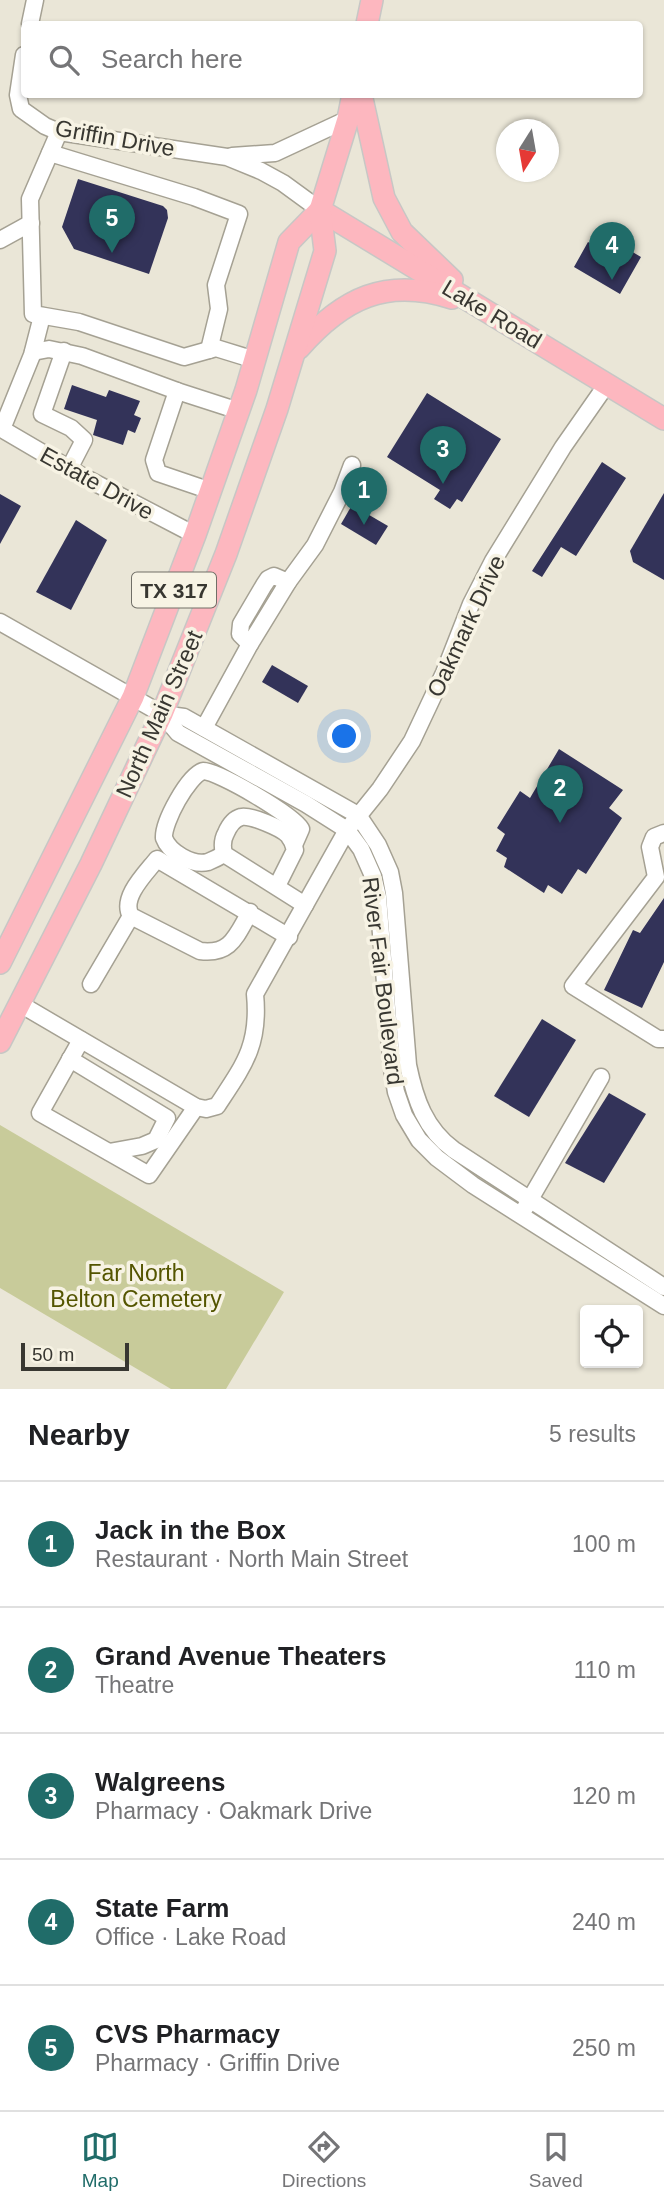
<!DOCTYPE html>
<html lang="en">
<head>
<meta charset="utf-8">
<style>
	body { margin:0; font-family:Helvetica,sans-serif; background:#f6f6f6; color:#202124 }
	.controls { position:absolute; right:21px; bottom:21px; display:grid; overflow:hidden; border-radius:7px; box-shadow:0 2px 5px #0004 }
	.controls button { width:63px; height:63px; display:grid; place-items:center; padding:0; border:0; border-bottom:2px solid #e0e0e0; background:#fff; color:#202124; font:35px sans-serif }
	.compass { position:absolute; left:496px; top:119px; width:63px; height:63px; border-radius:50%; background:#fff; box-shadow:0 2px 5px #0004; rotate:191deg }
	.scale { position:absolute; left:21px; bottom:18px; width:108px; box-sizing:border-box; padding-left:7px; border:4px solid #383731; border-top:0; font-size:19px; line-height:24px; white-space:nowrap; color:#383731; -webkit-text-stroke:5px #f7f3e4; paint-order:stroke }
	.you { position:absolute; left:345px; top:737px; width:24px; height:24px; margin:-18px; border:5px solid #fff; border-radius:50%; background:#1a73e8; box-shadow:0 0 0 10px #1a73e833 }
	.badge { display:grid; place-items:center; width:46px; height:46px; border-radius:50%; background:#206c69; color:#fff; font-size:23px; font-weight:700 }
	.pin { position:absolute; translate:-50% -58px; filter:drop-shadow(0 2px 4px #0008) }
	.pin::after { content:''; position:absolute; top:37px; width:24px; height:21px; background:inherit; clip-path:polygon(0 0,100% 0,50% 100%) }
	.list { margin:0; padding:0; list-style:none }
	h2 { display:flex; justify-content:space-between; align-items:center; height:91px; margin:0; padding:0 28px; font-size:30px }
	h2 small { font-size:23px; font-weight:400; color:#757577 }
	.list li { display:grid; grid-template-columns:46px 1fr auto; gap:21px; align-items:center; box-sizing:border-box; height:126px; padding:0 28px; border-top:2px solid #e0e0e0 }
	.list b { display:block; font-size:26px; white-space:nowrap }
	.list p { margin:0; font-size:23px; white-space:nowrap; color:#757577 }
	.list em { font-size:23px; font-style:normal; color:#757577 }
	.icon { flex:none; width:38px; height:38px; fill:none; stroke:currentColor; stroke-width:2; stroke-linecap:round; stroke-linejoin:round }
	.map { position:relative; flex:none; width:664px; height:1389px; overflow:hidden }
	.search { position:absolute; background:#fff; box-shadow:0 2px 5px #0004; left:21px; right:21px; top:21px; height:77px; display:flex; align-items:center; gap:18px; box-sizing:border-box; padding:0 24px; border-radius:7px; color:#757577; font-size:26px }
	.sheet { height:721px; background:#fff }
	nav { display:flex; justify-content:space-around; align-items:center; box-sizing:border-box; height:98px; border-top:2px solid #e0e0e0; background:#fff; font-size:19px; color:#757577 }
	nav a { display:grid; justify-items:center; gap:4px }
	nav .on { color:#206c69 }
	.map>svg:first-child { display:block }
	.green { fill:#c8cb9a }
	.building { fill:#333359 }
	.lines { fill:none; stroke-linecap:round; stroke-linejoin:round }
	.minor-casing { stroke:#a5a193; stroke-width:19 }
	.major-casing { stroke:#c7c7c5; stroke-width:24 }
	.minor { stroke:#fff; stroke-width:16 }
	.major { stroke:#fdb7bf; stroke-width:21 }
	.labels { text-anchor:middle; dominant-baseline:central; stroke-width:7; stroke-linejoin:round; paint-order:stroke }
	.shield { fill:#f7f3e4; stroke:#716f67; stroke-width:2 }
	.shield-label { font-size:21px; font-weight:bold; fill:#383731 }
	.street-label { font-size:23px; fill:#383731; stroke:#f7f3e4 }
	.park-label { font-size:23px; fill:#545500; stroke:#f7f3e4 }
</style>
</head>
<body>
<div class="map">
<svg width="664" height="1389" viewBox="0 0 664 1389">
	<rect width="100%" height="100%" fill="#eae6d7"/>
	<path class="green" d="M0,1125l284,167 -58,97h-55l-171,-101z"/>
	<g class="building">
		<path d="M78,179l85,27 4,4 1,8 -19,56 -75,-25 -12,-22z"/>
		<path d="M588,242l29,17 7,-12 17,10 -21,37 -46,-27z"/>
		<path d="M72,385l34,12 3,-7 31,11 -6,14 7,3 -6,15 -7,-3 -5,15 -30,-10 4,-15 -33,-11z"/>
		<path d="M427,393l74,46 -39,63 -5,-3 -7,10 -16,-10 6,-9 -53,-33z"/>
		<path d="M602,462l24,16 -50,78 -15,-9 -19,30 -10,-6z"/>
		<path d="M664,493v87l-31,-18 -3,-11z"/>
		<path d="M0,494l21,12 -21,38z"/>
		<path d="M352,505l36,21 -12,19 -35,-21z"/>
		<path d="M76,520l31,20 -36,70 -35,-18z"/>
		<path d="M272,665l36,21 -10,17 -36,-21z"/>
		<path d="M559,749l64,41 -14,18 13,10 -36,56 -8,-5 -16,25 -14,-9 -4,8 -40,-26 3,-9 -11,-7 9,-17 -8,-6 23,-37 10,7z"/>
		<path d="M664,898v64l-22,46 -38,-18 29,-60 7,3z"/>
		<path d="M542,1019l34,21 -47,77 -35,-21z"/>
		<path d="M609,1093l37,21 -42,69 -39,-20z"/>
	</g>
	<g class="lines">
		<defs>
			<g id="minor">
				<path d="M30,24l5,-24"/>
				<path d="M24,55l-6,40 3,14 24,17 14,6 168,25 34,14 22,12 37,27"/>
				<path d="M59,132l-29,67 3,115 46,8 105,35 32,-9 39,12"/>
				<path d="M50,153l144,44 45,17 -23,71 3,24 -10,41"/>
				<path d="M232,156l43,-3 73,-34"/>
				<path d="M0,240l31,-17"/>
				<path d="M64,351l-22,63 29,14 13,12 -15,29"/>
				<path d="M33,352l16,-3 33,7 95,35"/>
				<path d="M0,428l82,48 113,59"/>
				<path d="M2,429l30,-74 10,-39"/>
				<path d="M211,491l-53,-18 -4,-13 23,-69 62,20"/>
				<path d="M0,622l162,92 16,19 128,71 41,26 14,19 12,27 5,21 14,172 4,23 8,23 15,25 18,18 36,27 191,121"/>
				<path d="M250,644l-10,-10 1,-10 23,-39 4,-6 6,-3 14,6"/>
				<path d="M162,714l22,3 174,98 20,30 12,27 4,21 14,172c7,34 17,64 46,85l210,137"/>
				<path d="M204,728l46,-84 38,-62 27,-37 27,-53 10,-27"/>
				<path d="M664,833l-10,4 -4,10 6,30 -83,109 85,53h6"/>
				<path d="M224,854c-5,3 -11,6 -16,8 -16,4 -39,-10 -44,-24 -1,-16 24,-62 39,-67 15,0 90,44 98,58l-7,16"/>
				<path d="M277,886l18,-36c-1,-5 -3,-10 -7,-15 -7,-7 -37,-20 -47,-18 -7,2 -12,9 -15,16 -4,7 -4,13 -2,21l81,51"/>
				<path d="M250,912c-14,24 -19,43 -50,39l-69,-35c-11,-18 15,-43 26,-57l132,78"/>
				<path d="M91,984l40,-68"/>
				<path d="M20,1004l176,103 10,2 11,-3c27,-41 43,-61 38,-112l92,-164 33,-41 32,-48 32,-68 27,-69 22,-43 70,-114 44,-63"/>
				<path d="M81,1040l-41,73 109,62 47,-68"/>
				<path d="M70,1059l97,59 -11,22 -14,6 -33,6"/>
				<path d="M525,1208l76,-131"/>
			</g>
			<g id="major">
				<path d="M367,24l5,-24"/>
				<path d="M361,94l23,104 18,34 50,48"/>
				<path d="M320,210l344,209"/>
				<path d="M299,348c44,-50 87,-71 153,-50"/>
				<path d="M0,963l133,-266 62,-162 51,-145 43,-148 31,-32"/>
				<path d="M0,1042l91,-178 71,-150 64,-160 51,-145 48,-158 -5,-41 28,-91 5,-25"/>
			</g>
		</defs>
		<use href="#minor" class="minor-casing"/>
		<use href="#major" class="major-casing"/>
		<use href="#minor" class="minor"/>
		<use href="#major" class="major"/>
	</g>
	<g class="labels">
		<rect class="shield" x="132" y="572.5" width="84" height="35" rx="5"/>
		<g class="shield-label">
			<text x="174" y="590">TX 317</text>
		</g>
		<g class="street-label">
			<text transform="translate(115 138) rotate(10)">Griffin Drive</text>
			<text transform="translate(492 314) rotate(31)">Lake Road</text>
			<text transform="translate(97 483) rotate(29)">Estate Drive</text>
			<text transform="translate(466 626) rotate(-65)">Oakmark Drive</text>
			<text transform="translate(159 714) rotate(-66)">North Main Street</text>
			<text transform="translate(383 981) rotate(83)">River Fair Boulevard</text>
		</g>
		<g class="park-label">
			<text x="136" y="1273">Far North<tspan x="136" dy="26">Belton Cemetery</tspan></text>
		</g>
	</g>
</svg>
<div class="controls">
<button><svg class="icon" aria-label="locate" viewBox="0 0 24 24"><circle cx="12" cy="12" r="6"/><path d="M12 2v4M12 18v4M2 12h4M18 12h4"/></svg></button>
</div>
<svg class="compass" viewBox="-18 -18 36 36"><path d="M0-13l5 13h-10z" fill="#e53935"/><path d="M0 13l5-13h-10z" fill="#757577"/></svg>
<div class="scale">50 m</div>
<div class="you"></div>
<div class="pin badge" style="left:364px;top:525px">1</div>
<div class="pin badge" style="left:560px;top:823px">2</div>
<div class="pin badge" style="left:443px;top:484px">3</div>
<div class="pin badge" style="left:612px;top:280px">4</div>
<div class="pin badge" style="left:112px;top:253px">5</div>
<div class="search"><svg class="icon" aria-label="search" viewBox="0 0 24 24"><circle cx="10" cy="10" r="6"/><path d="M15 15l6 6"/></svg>Search here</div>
</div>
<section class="sheet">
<h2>Nearby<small>5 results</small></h2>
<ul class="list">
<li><span class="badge">1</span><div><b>Jack in the Box</b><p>Restaurant · North Main Street</p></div><em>100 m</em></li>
<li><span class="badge">2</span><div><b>Grand Avenue Theaters</b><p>Theatre</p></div><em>110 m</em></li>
<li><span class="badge">3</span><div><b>Walgreens</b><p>Pharmacy · Oakmark Drive</p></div><em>120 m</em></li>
<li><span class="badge">4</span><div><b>State Farm</b><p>Office · Lake Road</p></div><em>240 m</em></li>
<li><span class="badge">5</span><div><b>CVS Pharmacy</b><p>Pharmacy · Griffin Drive</p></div><em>250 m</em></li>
</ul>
</section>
<nav>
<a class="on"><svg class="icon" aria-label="map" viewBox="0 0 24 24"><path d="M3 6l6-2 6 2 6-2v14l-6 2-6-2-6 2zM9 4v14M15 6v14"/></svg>Map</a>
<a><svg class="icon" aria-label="directions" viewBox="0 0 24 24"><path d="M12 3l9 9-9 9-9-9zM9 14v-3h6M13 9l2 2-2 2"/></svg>Directions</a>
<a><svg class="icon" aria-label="saved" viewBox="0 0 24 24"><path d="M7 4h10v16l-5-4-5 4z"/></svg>Saved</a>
</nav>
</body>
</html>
